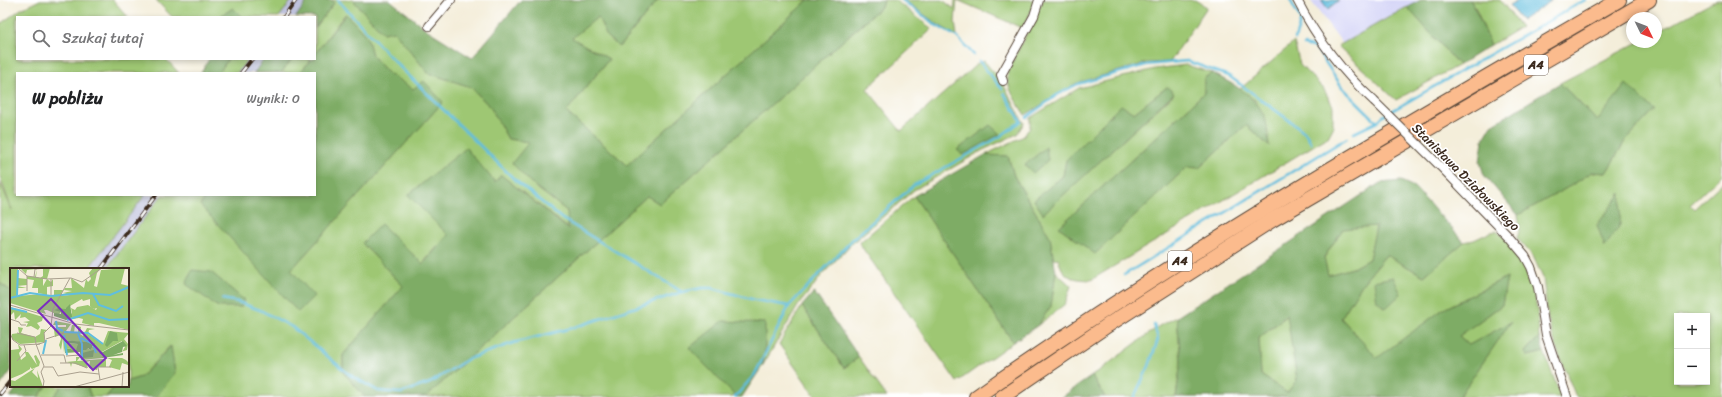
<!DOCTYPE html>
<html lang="pl">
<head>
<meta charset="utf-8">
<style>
	body { margin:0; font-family:Sriracha,sans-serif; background:#f2f2f2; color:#202124 }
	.controls { position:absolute; right:12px; bottom:12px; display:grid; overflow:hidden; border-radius:0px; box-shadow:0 2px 6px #0003 }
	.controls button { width:36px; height:36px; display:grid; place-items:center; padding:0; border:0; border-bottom:1px solid #e0e0e0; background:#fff; color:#202124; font:20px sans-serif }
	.compass { position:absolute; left:1626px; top:12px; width:36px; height:36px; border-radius:50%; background:#fff; box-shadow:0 2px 6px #0003; rotate:133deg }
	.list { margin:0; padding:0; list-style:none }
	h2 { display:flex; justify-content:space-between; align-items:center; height:52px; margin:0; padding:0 16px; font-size:17px }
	h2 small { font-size:13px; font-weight:400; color:#757577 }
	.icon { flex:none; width:22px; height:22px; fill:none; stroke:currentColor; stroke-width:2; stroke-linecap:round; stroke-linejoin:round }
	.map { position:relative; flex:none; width:1722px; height:397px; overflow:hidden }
	.search { position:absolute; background:#fff; box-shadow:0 2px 6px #0003; left:16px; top:16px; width:300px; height:44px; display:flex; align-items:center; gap:10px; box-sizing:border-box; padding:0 14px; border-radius:0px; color:#757577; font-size:15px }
	.panel { position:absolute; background:#fff; box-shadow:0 2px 6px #0003; left:16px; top:72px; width:300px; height:124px; border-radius:0px }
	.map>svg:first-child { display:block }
	.built { fill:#d7d7f8 }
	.industrial { fill:#bfc2dd }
	.green { fill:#9ec773; stroke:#6c7848; fill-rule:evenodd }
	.forest { fill:#7eac65; stroke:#5c6b42; fill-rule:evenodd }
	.water { fill:#60bede; stroke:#4e747e }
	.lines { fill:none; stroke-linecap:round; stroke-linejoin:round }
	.stream { stroke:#60bede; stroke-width:2.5 }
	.street-casing { stroke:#57473a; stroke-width:10 }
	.highway-casing { stroke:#57473a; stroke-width:16 }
	.street { stroke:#fff; stroke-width:8 }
	.highway { stroke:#fbbb8d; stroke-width:14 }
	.rail-casing { stroke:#3b2a1e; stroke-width:4 }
	.rail { stroke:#fff; stroke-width:2.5; stroke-dasharray:8; stroke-linecap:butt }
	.street-bridge-casing { stroke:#57473a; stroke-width:10; stroke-linecap:butt }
	.street-bridge { stroke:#fff; stroke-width:8 }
	.labels { text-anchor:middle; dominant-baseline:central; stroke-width:3.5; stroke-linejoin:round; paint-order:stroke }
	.shield { fill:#fff; stroke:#766a62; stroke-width:1 }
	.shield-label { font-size:12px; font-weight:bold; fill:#3b2a1e }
	.street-label { font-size:13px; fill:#3b2a1e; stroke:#fff }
	.inset-river { fill:none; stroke:#60bede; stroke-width:2 }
	.inset-road { fill:none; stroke:#aaa08f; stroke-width:1 }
	.view { fill:#7b2cbf; fill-opacity:0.15; stroke:#7b2cbf; stroke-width:2 }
	.inset-edge { fill:none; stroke:#3b2a1e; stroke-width:2 }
</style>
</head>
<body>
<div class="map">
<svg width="1722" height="397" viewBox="0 0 1722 397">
	<rect width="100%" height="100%" fill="#fff"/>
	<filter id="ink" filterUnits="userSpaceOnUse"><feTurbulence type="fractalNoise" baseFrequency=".025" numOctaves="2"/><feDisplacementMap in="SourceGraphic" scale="8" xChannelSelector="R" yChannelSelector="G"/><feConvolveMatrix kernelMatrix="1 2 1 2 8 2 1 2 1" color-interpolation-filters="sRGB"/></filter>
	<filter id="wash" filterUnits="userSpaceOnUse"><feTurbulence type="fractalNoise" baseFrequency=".012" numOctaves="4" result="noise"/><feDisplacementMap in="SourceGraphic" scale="16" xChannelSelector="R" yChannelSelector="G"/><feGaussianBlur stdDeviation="0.9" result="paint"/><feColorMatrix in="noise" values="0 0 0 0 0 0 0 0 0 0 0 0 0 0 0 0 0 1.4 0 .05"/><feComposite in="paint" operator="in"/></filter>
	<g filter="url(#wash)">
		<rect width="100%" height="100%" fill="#f4eeda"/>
		<path class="built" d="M1310,0h111l-78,44z"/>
		<g class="industrial">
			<path d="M292,0h16l-12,17h-17z"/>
			<path d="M248,59h16l-10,14h-17z"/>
			<path d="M145,195h17l-56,74h-18z"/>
		</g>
		<g class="green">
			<path d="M40,0h73l15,17h-111v42h149l13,14h-162v122h128l-57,74h-77v22l-11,-8v-101l12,28 -12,-33v-153l21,-15z"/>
			<path d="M156,0h136l-13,17h-37l-9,-9 -14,9h-47z"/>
			<path d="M332,0h21l30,33 11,-3 34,43 43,14 20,21 17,31 22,3 2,42 35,27 2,18 -68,-54 -6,7 -87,13 40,40 -26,29 -41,-39 -19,18 41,43 -60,69v17l22,25h-209l19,-25 -5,-26 -29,31 -13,4v-112h-22l56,-74h46l-8,10 114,91 -24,-25 153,-169 -30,-13 -25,-16 -16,-18 -5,-18 -22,-23 -30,40v-26l19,-25zM192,270l26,37 -12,-10z"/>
			<path d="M658,0h150l-181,165 -61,-53 43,-53 -38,-21 28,-22 8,21 12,10z"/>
			<path d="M884,0h11l37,29 -65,60 34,42 76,-67 7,-3 18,21 22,41 -7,11 -34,16 -69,40 -64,55 -28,30 -24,31 -35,59 2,-15 -32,47h-307l221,-201 13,8 223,-199z"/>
			<path d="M904,0h39l11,9 1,-9h82l-15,28 -65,-28 -2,22 2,14 -20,-12z"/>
			<path d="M1043,0h152l12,7 -37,55 -24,1 -69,20 -52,32c-8,-13 -20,-28 -17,-44z"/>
			<path d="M1470,0h30l21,27 -30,18 -17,-41z"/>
			<path d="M1717,0h5v175l-32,30 4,4 28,-26v214h-92l-2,-2 -2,2h-50l-19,-47 -9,-31 -5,-41 -10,-22 -16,-18 3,-10 -2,-13 54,-30 20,-13 14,1 19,-32 29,-31 -57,11 -37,-38 79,-41h17v-9zM1677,316h30v66h-30z"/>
			<path d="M1407,7l52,58 -63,35 -58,-54z"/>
			<path d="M1294,42l6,23 23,23 10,18v22l-5,9 -237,143c-20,-1 -28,-2 -33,-22l-5,1 -3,-22 -36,-61 -6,-20 -23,-1 39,-19 6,-9v-9l49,-30 76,-19 31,-4 26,8 -8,5v15l-145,134 36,26 92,-86 12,1 47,-43 23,21 -13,-45 -17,-11zM1167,87l7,7 -131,119 -9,-13 29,-24 3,-16 68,-47z"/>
			<path d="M228,59h20l-11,14h-18z"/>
			<path d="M292,59h19l-11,14h-19z"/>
			<path d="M914,196l99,146 -56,40 -98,-139z"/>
			<path d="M1377,226l-8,33 -16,9 -25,7 -4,-17 19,-30z"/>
			<path d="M1496,231c7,4 11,9 16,15 21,26 26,58 27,91l-14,15 3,4 16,-4 17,45h-102l51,-74 -41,22 -10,-9 43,-31 5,-28 -65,33 -65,49 -36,-41 22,-35 23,-28 38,21 40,-34 10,-2 17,-8z"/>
			<path d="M1056,272l15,14 -6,18 -28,22 14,-20z"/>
			<path d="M802,306l42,62 15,-11 28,40h-71l-37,-53z"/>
			<path d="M1288,315l9,65 -10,13 -26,-18 -2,-37z"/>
			<path d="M1177,317l4,44 -5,36h-71l-13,-21 67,-50z"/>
			<path d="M47,386h15l-9,11h-15z"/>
			<path d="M87,386h28l-9,11h-15z"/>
		</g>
		<g class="forest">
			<path d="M308,0h24l2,3 -19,25v-11h-19z"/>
			<path d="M353,0h37l36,29 46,29 49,-58h137l-39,47 -12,-10 -9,-20 -26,21 37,21 -43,53 61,53 181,-165h76l-1,5 -223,199 -13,-8 -221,201h-61l-22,-25v-17l60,-69 -41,-43 19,-19 42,40 25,-29 -40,-40 58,-47 29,34 6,-7 67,54 -1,-18 -35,-27 -20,-21 17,-21 -21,-3 -17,-31 -20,-21 -43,-14 -34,-42 -11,2z"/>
			<path d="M1421,0h49l3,4 18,41 -32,20 -52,-58z"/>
			<path d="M233,8l9,9h-23z"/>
			<path d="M346,14l21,23 5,18 16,18 25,16 11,-8 19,21 -152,168 23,26 -16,16 -98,-107 8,-10h107v-122h-15l11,-14h4v-5z"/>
			<path d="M209,59h19l-9,14h-18z"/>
			<path d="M264,59h28l-11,14h-27z"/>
			<path d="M1212,73c21,11 48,24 54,49 2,7 2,16 3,24l-23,-21 -47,43 -12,-1 -92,87 -36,-27 145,-134v-15z"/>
			<path d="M1560,83l37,38 29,-37 28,26 -29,31 -19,32 -14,-1 -20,13 -54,30 -34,-40 -4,-13 3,-22 9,-15z"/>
			<path d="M1167,87l7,6 -131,121 -9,-14 29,-24 3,-16 55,-55 13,8z"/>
			<path d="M990,125l10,9 -37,21 -6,-5z"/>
			<path d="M1046,147l2,13 -15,13 -8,-8z"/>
			<path d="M985,155l23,1 6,20 36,61 6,35 -5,34 -14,20 -24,16 -99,-146z"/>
			<path d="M1401,181l13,6 50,55 -40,34 -38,-21 -23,28 -22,35 36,40 65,-48 65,-33 -5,28 -43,31 10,9 42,-23 -52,75h-283l5,-36 -4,-44 203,-134zM1376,226l-7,33 -16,9 -25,7 -4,-18 19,-28zM1287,315l10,65 -10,13 -26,-18 -2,-37z"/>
			<path d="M1621,193l-1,32 -15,22 -8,-22z"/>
			<path d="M192,270l19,2 33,28 -3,7h-23l-32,-23z"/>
			<path d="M1393,277l8,17 -15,14 -9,-7 -3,-20z"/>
			<path d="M0,283l11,8v80l-11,15z"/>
			<path d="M814,292l45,65 -15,11 -42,-62z"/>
			<path d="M723,321l42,2v27l-2,15 -21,32h-6l-47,-49z"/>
			<path d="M1539,337l5,15 -17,4 -2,-4z"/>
			<path d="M171,346l4,27 -19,24h-50l9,-11h13v-5l13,-4z"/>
			<path d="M1092,376l13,21h-43z"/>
			<path d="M18,386h29l-9,11h-28z"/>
			<path d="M62,386h25l4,11h-38z"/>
		</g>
		<g class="water">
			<path d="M1321,0h18l-11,9z"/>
			<path d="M1518,0h33v1l-29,19 -13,-15z"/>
		</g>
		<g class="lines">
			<g class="stream">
				<path d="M338,0l55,60 121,119 47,39 121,74"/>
				<path d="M902,0l35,26 20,11 17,18"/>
				<path d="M1290,0l11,20 -6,19"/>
				<path d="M1304,45l12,3 26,39 35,35"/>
				<path d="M979,61l23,28"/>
				<path d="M1027,117l30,-22 21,-11 68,-19 41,-4 42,15 76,56 6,11"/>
				<path d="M1354,133l23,-11 6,-6 202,-116"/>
				<path d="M1124,275l223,-137"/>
				<path d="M222,299l16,3 22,8 32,17 58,48 28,16 23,2 29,-10 38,-24 45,-16 59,-15 110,-36 20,-4h10l43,12 34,6"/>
				<path d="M735,397l20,-23 34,-68 63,-66 62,-55 87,-49 20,-15 -17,-28"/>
				<path d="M1134,397l15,-31 9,-27 -4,-14"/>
			</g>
		</g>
	</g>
	<g filter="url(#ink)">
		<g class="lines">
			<defs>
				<g id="street">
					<path d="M1297,0c19,37 46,73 77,101"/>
					<path d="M429,26l22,-26"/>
					<path d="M1003,81l-2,-6 33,-59 5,-16"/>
					<path d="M1444,170l65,67 16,19 6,11 7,20 8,48 21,62"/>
				</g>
				<g id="highway">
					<path d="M976,397c207,-145 425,-271 643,-397"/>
					<path d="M1002,397l106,-72 164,-105 377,-220"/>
				</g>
			</defs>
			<use href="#street" class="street-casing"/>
			<use href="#highway" class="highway-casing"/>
			<use href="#street" class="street"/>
			<use href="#highway" class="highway"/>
			<defs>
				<g id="rail">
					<path d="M284,17l12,-17"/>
					<path d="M241,73l11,-14"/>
					<path d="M101,269l55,-74"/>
					<path d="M0,394l11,-14"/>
				</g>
			</defs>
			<use href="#rail" class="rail-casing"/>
			<use href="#rail" class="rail"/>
			<defs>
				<path id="street-bridge" d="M1374,101l70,69"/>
			</defs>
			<use href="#street-bridge" class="street-bridge-casing"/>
			<use href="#street-bridge" class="street-bridge"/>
		</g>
	</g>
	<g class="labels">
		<g class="shield">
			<rect x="1524" y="55" width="24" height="20" rx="3"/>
			<rect x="1168" y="251" width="24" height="20" rx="3"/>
		</g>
		<g class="shield-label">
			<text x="1536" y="65">A4</text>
			<text x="1180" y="261">A4</text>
		</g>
		<g class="street-label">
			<text transform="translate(1466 177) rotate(45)">Stanisława Działowskiego</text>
		</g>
	</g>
	<g transform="translate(10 268)">
		<rect width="119" height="119" fill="#f4eeda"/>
		<path d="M0,0h8v10l9,1v-3l8,1 2,-8 -10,1 -1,4 -6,-6h17l-1,9 4,1 3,-2v-8h7l-3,11h-4v7l4,-7 4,3 2,-3v7l-6,1v8l4,1h3v-6h9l-3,6 10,-1 -7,-2 9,-2 -8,-1 1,-2h7l-1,-10 13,10 2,-9 2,3 3,-3 -2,-6 4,-5h8l-4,5 -3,13 3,1 4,-17 24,-2 -4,16 8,2v44l-30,-7h-5v3l-12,-3 1,-4 -4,-1 -13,2 6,-7 -1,-5 4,2 2,-3 11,-2 8,5 1,-2 -3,1 -4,-3v-7l-7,2 -1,-2 -17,10h-7l3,3 -3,3 -11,-5h-3l2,4 -36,-11zM17,11l7,1 -2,8h6v5l5,1 -26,2v-8h10l-10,-2 10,-1zM0,39l33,10 -1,4 -5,2 3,4 -2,3 -7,-4 -5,1 2,-4 -5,-1 7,-1 -5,-4 -5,1 1,-4 -6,6 -1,-8 -4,4zM45,53l16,3 -5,7 4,2 2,-8h3l-1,8h4v-7l3,1 -1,7 3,2 4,-8 8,1 -6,1 -1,4 15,10 5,-13 21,2 -5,6 4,5 -1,6 -25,8 -21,2 2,-16 7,6v-3h5l-16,-5 -14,-2 -1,3 14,1 1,3 -3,3 -11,-2 -1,5 -1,-15 -2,12 -2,-5 2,-6 -1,-4 -5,2 -1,-7 3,-3h9v-2h-13zM112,73l3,6 -3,5 -22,1zM8,59l5,1 -2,5 14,4 5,-3 1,-5 6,1 -3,2 1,10 -25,2 -8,-5v-5l7,-1zM8,76l4,5 -3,4 2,7 5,-4 -1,-4h3l9,13 -3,-9 2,-1 4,7 -1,4 -7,3 -2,-2v2l-8,5 -12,5 1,-29 8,-1zM66,89h4l-3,4 25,-2 4,1v7h-8l-1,3 -8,-2 1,-7 -4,1 2,6 -16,-5 -1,4 -1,-4 -4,-1 10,-1zM97,90h15l4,2 3,3 -1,9v-7l-6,-2 -2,7 -11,-3 3,-7zM25,100l-3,4 6,6 -1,-8 6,17h-33v-7l5,1z" fill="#9ec773" fill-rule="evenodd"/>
		<path d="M60,36l2,13 -6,3 -12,-4v-3l7,1v-2l-7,-2 4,-1 -2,-1 9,1zM100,63l7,2 1,8h-5l-6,6 -2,-2zM54,72l31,3 -5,7 -2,-2 -2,2h-3v-4l-2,2 1,5 12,-3 -1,7 -11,1v-5l-1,7 -1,-8 -15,1v-5l11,2 2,-6 -13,-1zM113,73l4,5 -4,1 -1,5 -9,3 10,-2v2l-21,3 2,-4h-5z" fill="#7eac65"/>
		<path class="inset-river" d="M83,26l6,11 6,2 11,4 7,-5M7,27l1,-25M0,30l20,-5 21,3 32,-3 27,2 19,-8M0,40l17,4M57,52l21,-7 21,7 20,-1M46,53l1,7 6,3M54,64l24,1 15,11M68,66l4,10v16M54,67l3,20M71,70l12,6 3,9M33,86l3,-14"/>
		<path class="inset-road" d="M8,0l9,8 20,3 24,-1 11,4 20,-14M24,9l1,-8 12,-1M41,11v16M17,23v-15M0,37l65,19 54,6M0,51l9,3 2,3h5M0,65l3,7 7,5 20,-1M7,65l18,4 1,7M36,71l18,-6M26,76l8,22 -3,6 3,9 -1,6M26,77l9,-3 -1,-9 7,-7 2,-17 17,-31M31,87h23l2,8M56,88l14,-1M7,93l9,-10 -2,-6M50,95h15l12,5M34,99h9l5,9 22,-4 19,2M90,112l-2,-13h13M64,119l55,-15M112,119l1,-15"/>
		<path class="view" d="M41,31l55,59 -13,12 -55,-59z"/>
		<rect width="119" height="119" class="inset-edge"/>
	</g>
</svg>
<div class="controls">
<button>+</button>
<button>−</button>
</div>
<svg class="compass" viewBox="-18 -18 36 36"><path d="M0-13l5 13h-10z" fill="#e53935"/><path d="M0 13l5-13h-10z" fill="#757577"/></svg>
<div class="search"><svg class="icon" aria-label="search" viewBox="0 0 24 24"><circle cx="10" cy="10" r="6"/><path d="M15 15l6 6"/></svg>Szukaj tutaj</div>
<section class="panel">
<h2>W pobliżu<small>Wyniki: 0</small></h2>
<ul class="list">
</ul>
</section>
</div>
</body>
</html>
